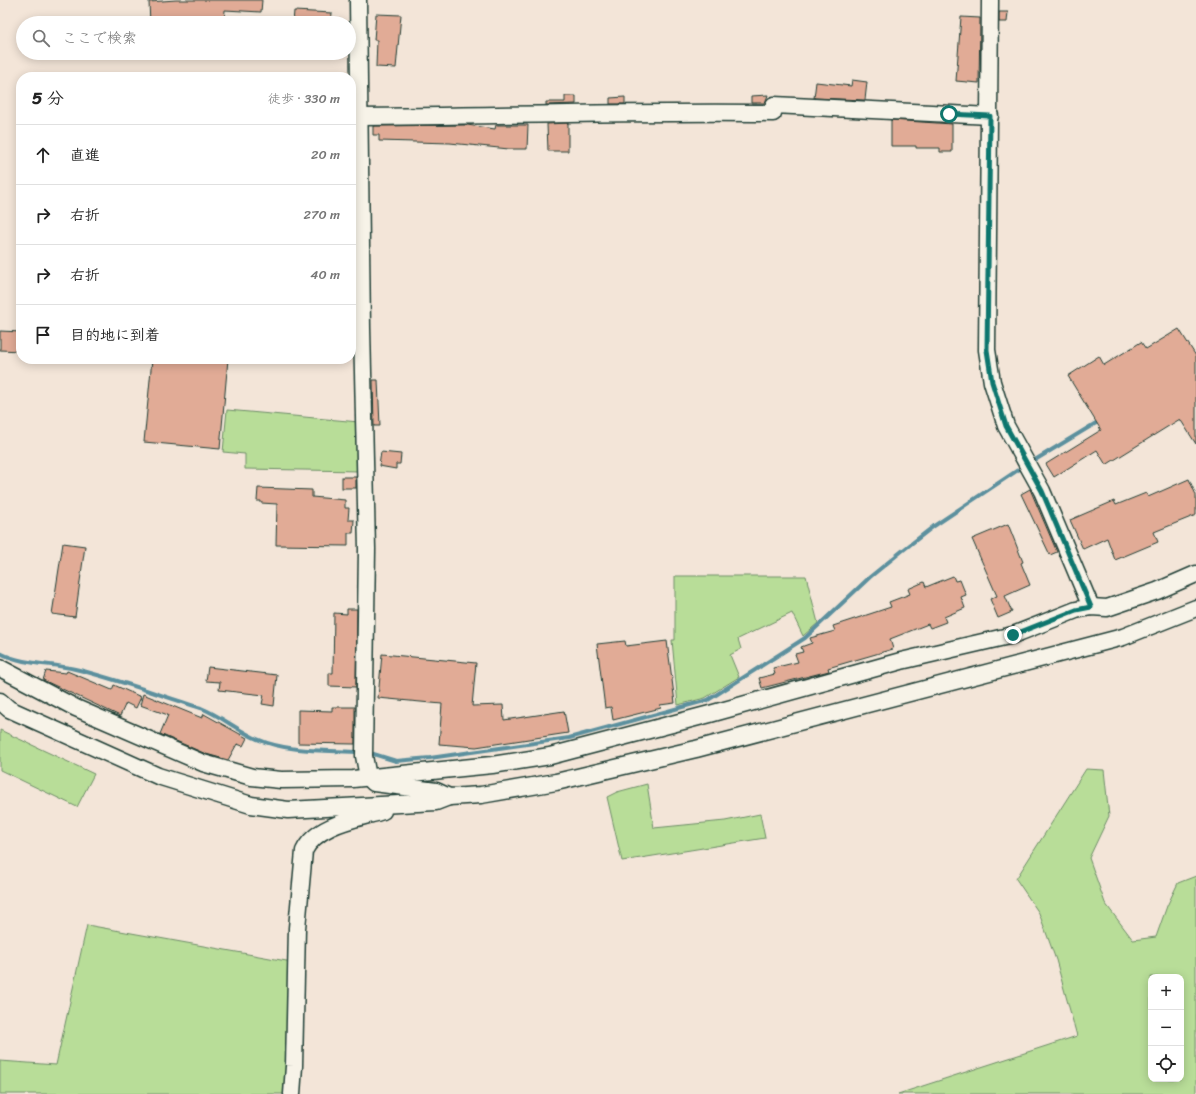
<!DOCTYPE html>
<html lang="ja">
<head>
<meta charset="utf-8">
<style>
	body { margin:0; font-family:Sriracha,"Klee One",sans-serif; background:#f6f6f6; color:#222 }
	.controls { position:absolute; right:12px; bottom:12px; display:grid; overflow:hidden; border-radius:8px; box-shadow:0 2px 10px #0003 }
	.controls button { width:36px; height:36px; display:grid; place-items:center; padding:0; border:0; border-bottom:1px solid #e0e0e0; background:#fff; color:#222; font:20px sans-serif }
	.stop { position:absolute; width:12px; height:12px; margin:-9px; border:3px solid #0f766e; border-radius:50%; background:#fff }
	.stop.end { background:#0f766e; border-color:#fff; box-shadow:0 1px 4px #0008 }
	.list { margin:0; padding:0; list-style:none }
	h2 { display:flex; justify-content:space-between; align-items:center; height:52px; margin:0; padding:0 16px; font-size:17px }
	h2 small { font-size:13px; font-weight:400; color:#767676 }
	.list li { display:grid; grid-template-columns:26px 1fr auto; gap:12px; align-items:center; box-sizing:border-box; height:60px; padding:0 16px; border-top:1px solid #e0e0e0 }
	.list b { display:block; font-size:15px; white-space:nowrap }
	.list em { font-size:13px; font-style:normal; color:#767676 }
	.icon { flex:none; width:22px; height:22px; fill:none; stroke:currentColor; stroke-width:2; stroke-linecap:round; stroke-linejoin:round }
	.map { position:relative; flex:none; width:1196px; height:1094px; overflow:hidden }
	.search { position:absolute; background:#fff; box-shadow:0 2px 10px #0003; left:16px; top:16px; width:340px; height:44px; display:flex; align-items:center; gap:10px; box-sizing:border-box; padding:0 14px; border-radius:22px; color:#767676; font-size:15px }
	.panel { position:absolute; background:#fff; box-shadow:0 2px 10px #0003; left:16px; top:72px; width:340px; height:292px; border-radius:16px }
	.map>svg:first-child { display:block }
	.green { fill:#b8dd98; stroke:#6c8d66; fill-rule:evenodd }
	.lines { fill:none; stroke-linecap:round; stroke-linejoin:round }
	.stream { stroke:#5c909e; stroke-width:4 }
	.building { fill:#e1ab96; stroke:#1f3d34 }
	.minor-casing { stroke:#1f3d34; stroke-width:19 }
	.minor { stroke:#f7f3e8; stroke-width:16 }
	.route { stroke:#0f766e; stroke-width:5 }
</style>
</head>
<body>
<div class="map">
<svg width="1196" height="1094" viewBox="0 0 1196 1094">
	<rect width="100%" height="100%" fill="#f3e5d8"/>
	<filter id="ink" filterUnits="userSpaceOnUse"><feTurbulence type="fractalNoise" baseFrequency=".025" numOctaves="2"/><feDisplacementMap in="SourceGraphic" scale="8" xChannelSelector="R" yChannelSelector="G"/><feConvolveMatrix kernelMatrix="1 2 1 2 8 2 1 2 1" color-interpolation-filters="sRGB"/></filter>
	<g filter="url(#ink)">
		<g class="green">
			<path d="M227,410l132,12 1,49 -115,-2v-15l-22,-2z"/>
			<path d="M675,576h131l12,47 -15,13 -11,-23 -54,26 3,10 -11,6 9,22 -34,21 -27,7 -6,-65h3z"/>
			<path d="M0,730l94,44 -17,33 -77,-37z"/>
			<path d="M1086,769l18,1 5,46 -20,42 16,45 28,37 23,-3 11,-31 11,-23 18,-7v218h-298l179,-58 -21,-76 -17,-47 -23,-34zM1151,977h30v102h-30z"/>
			<path d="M647,784l7,44 71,-7 35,-7 5,24 -143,23 -15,-64 10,-5z"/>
			<path d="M87,925l205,37 1,132h-293v-33l56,4z"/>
		</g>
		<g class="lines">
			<g class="stream">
				<path d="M1030,463l71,-43"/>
				<path d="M0,653c24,12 49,10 75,16 42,10 84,26 126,39 20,8 36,22 56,31 32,14 70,11 104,13"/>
				<path d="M367,752l29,9 34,-3 139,-20 139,-38 97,-62 65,-61 32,-26 32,-25 90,-60"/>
			</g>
		</g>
		<g class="building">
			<path d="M176,0h86l-1,12 -36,-2 -1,13h-74l-1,-21z"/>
			<path d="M294,11l38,2 -1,10h-38z"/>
			<path d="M999,12h9l-1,10h-8z"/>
			<path d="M376,14l25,1 -5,53 -20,-1 1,-27h-3z"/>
			<path d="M961,17l19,1 -1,65 -23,-2z"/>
			<path d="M852,80l15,2 -2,18 -51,-2 2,-16 35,4z"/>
			<path d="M768,95l-3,8h-14v-7z"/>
			<path d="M565,96h11v8l-30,1v-3h19z"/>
			<path d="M625,97v7h-15v-6z"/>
			<path d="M891,120l61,4v28h-12v-4h-24v-2h-25z"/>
			<path d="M568,123v28h-20l-1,-27z"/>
			<path d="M467,125l28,4 1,-4h32l-1,24h-18l-59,-6 -71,-2v-6h-6v-9z"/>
			<path d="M1179,329l17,27v88l-16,-25 -74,46 -9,-15 -43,27 -8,-13 55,-34 -33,-54 31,-20 5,9 37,-23 5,7z"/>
			<path d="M0,331l21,1v19l-21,-1z"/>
			<path d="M152,359h76l-8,90 -76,-7z"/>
			<path d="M373,380h5l2,46h-6z"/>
			<path d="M381,452l20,2 -1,10h-4v5l-17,-3z"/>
			<rect x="342" y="477" width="14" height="11"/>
			<path d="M1189,479l7,16v20l-42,17 4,10 -43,18 -8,-22 -24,11 -13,-29 44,-19 2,4 30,-12 2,4z"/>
			<path d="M258,488l54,2v7l33,3v8h4l-1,12h6l-1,13h-5v13l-72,-1 1,-41 -16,-1v-2h-4z"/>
			<path d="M1030,489l27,63 -7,3 -29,-61z"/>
			<path d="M1008,524l15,38 -2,1 9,22 -25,11 7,16 -14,6 -8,-19 7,-3 -25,-57z"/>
			<path d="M63,543l22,3 -10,71 -23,-3z"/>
			<path d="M953,576l2,5 5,-1 6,15 -5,2 4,11 -21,9 2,5 -16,6 -2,-4 -38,15 3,10 -65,19 1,3 -67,17 -3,-10 16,-4 -2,-6 25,-6 -3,-8 8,-2 -2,-5 11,-4 -2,-5 25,-7 -2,-5 58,-19 -2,-5 21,-8 -2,-5 16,-7 2,5z"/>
			<path d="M347,609h10l-1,78 -27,-1v-13h4l1,-60 13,1z"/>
			<path d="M625,641l1,5 41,-5 8,62 -15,2 1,3 -48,12 -2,-13 -6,1 -8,-64z"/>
			<path d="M382,654l94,9 -4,43 31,-1 1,15 60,-9 4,22 -92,14 -37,-3 3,-40 -64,-6z"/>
			<path d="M208,667l69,8 -3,31 -12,-2 2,-9 -45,-5 1,-8 -14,-1z"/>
			<path d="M46,671l20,2 1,-2 45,19 2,-5 27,12 -5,11 -10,-5 -6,13 -77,-36z"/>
			<path d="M143,694l59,24 2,-4 43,24 -4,8 -6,-2 -9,16 -22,-6 -46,-20 8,-19 -28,-10z"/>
			<path d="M332,707h23v37l-57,-1v-33l34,1z"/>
		</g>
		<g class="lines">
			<defs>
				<g id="minor">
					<path d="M358,0l4,328 5,221 -3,207 4,21 6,6 62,8 13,6"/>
					<path d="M990,0l-3,350 5,32 14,44 36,65 49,116"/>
					<path d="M359,117c138,-1 276,-6 414,-4l1,-8 216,11"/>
					<path d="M0,668l76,40 127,55 49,14 29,3 72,-1 139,-14 58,-9 160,-42 191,-53 112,-26 63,-25 15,-3 16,1 50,-17 39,-17"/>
					<path d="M0,701l9,8 149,67 93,29 37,5 148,-8 13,-5 32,-2 75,-13 140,-33 427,-112 73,-29"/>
					<path d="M292,1094l2,-28 3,-138 7,-77c13,-27 53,-32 79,-40"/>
				</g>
			</defs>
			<use href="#minor" class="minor-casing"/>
			<use href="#minor" class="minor"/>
		</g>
	</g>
	<g class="lines" filter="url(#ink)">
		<path class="route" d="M949,114l41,2 -3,234 5,32 14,44 36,65 49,116 -15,3 -63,25"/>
	</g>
</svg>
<div class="controls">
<button>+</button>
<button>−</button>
<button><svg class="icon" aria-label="locate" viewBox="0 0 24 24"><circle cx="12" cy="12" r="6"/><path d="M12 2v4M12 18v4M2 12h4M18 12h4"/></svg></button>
</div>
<div class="stop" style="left:949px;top:114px"></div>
<div class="stop end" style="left:1013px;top:635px"></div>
<div class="search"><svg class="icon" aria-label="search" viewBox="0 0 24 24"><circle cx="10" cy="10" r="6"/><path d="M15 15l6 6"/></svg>ここで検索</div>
<section class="panel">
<h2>5 分<small>徒歩 · 330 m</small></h2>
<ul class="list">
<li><svg class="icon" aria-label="ahead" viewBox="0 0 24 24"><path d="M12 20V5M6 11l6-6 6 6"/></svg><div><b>直進</b></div><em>20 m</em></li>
<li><svg class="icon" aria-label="right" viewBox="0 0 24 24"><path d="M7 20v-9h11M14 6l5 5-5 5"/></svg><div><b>右折</b></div><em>270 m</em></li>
<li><svg class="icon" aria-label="right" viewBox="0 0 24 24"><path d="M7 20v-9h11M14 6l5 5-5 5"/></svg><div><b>右折</b></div><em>40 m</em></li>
<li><svg class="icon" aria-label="arrive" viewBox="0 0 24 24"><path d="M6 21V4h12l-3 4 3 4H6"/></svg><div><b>目的地に到着</b></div></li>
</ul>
</section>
</div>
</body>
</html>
